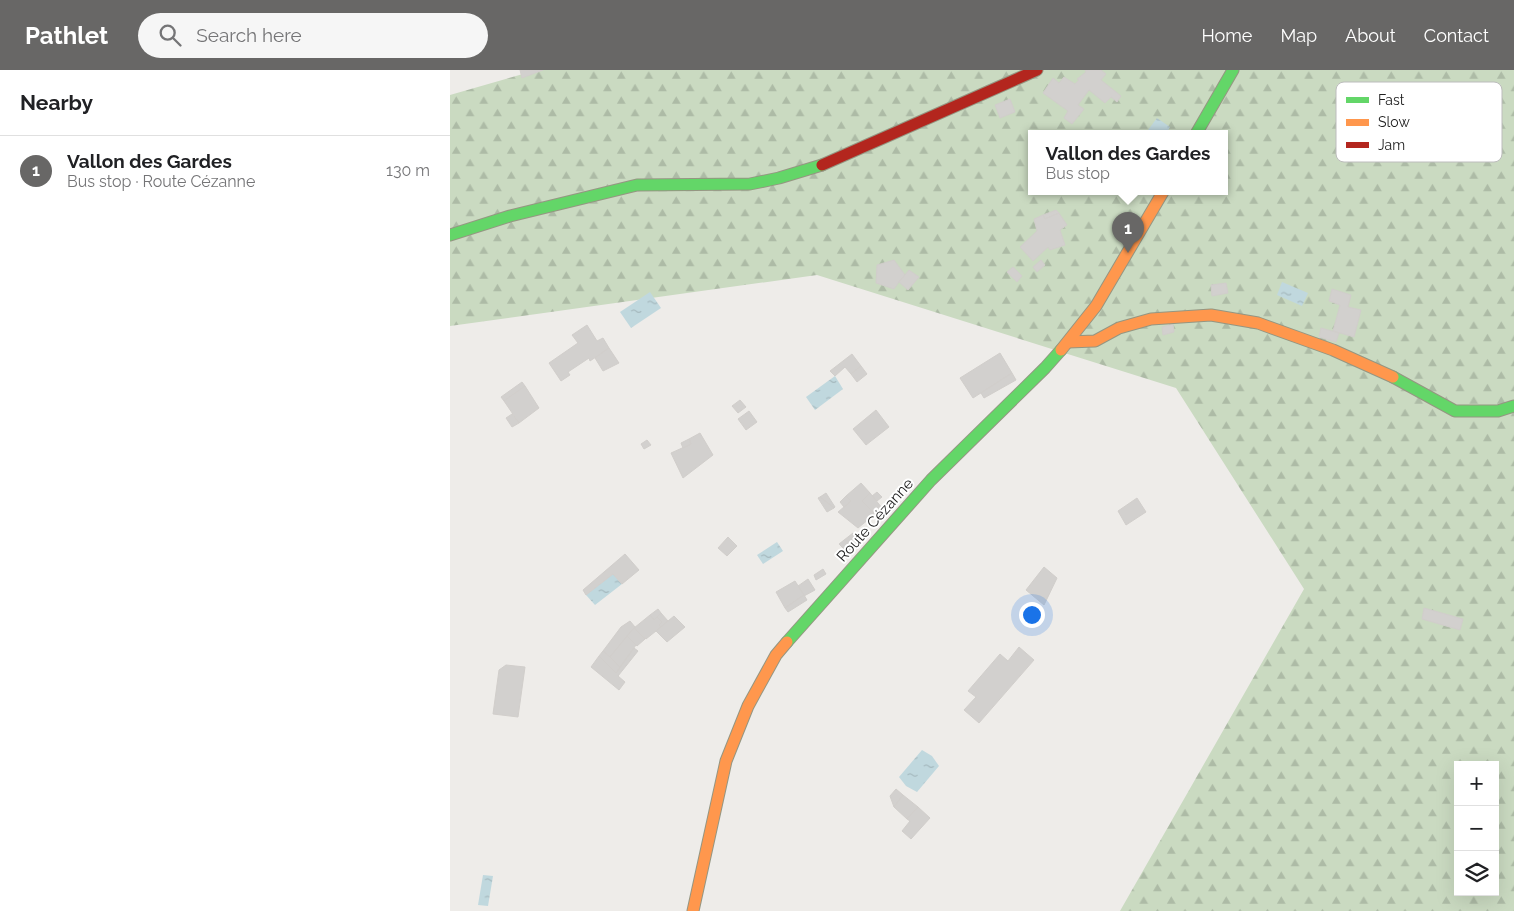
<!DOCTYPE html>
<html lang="en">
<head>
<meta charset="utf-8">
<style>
	body { margin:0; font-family:Raleway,sans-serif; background:#f6f6f6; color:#202124 }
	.controls { position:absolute; right:15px; bottom:15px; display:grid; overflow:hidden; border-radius:0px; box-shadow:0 5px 20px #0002 }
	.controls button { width:45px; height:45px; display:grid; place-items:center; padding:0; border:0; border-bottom:1px solid #e0e0e0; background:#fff; color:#202124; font:25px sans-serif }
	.you { position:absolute; left:581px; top:544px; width:18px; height:18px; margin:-12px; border:4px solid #fff; border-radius:50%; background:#1a73e8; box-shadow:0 0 0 8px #1a73e833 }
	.badge { display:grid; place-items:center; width:32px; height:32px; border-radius:50%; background:#686766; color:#fff; font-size:16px; font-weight:700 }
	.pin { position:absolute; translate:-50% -41px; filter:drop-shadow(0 1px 2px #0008) }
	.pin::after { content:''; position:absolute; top:26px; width:18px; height:15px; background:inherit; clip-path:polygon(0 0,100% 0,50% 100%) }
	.popup { position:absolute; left:578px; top:60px; width:200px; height:65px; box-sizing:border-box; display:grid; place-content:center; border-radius:0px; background:#fff; filter:drop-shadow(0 1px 4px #0005); font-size:16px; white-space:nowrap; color:#757577 }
	.popup b { font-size:19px; color:#202124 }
	.popup::after { content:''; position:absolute; left:50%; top:100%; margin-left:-10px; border:10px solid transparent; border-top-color:#fff }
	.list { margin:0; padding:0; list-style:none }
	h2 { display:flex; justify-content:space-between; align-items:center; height:65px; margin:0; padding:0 20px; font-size:21px }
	h2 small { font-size:16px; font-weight:400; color:#757577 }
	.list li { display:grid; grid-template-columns:32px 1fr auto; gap:15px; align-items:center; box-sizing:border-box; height:70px; padding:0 20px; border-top:1px solid #e0e0e0 }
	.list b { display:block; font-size:19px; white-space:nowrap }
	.list p { margin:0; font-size:16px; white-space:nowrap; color:#757577 }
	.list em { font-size:16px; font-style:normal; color:#757577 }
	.icon { flex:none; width:28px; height:28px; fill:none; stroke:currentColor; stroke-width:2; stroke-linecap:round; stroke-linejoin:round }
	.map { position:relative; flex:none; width:1064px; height:841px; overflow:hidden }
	header { display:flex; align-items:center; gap:30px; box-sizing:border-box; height:70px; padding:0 25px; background:#686766; color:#fff }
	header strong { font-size:24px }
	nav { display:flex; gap:28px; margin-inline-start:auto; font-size:18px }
	.search { width:350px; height:45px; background:#f6f6f6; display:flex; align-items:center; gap:12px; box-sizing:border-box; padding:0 18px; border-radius:28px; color:#757577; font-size:19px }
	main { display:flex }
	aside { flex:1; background:#fff }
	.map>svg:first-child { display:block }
	.forest { fill:url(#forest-firs); fill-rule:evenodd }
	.water { fill:url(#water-ripples) }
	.building { fill:#d2d0ce; stroke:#d1cecb }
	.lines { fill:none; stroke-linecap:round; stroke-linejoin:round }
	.fast-casing { stroke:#959682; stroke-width:13 }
	.slow-casing { stroke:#959682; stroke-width:13 }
	.jam-casing { stroke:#959682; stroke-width:13 }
	.fast { stroke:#63d668; stroke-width:11 }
	.slow { stroke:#ff974d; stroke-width:11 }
	.jam { stroke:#b3261e; stroke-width:11 }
	.labels { text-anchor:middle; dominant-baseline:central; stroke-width:4; stroke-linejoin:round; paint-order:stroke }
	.street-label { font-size:15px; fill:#202020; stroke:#fff }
	.key { fill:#fff; stroke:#bcbcbc; stroke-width:1 }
	.key-label { font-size:14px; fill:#202020 }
</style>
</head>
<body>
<header>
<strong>Pathlet</strong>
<div class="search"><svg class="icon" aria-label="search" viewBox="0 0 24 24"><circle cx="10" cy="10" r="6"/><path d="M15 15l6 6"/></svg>Search here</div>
<nav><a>Home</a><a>Map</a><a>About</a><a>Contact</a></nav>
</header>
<main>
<aside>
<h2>Nearby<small></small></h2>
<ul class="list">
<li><span class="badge">1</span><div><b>Vallon des Gardes</b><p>Bus stop · Route Cézanne</p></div><em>130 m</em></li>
</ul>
</aside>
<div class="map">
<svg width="1064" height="841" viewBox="0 0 1064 841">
	<defs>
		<pattern id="forest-firs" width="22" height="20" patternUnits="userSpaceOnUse" patternTransform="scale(1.25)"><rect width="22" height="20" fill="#cadac1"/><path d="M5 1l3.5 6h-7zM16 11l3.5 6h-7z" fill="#adbba6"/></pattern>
		<pattern id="water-ripples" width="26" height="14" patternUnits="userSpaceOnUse" patternTransform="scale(1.25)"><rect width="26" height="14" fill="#c0d8de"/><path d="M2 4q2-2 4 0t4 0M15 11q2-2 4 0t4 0" fill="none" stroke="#a5b9be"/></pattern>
	</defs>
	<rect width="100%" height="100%" fill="#eeece9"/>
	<path class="forest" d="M87,0h977v841h-394l184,-322 -128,-201 -359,-113 -367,51v-231zM582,64h192v58h-192zM1008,695h37v127h-37z"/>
	<g class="water">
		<path d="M707,48l13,9 -3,5 -3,-1 -2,3h-17z"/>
		<path d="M832,212l26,11 -6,13 -25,-11z"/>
		<path d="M200,222l11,16 -30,20 -11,-16z"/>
		<path d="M385,306l8,13 -28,21 -9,-13z"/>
		<path d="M327,472l6,9 -20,13 -6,-9z"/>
		<path d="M163,504l9,10 -27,21 -9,-10z"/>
		<path d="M472,680l10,6 7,10 -22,26 -11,-6 -7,-9z"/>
		<path d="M33,805l10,1 -5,30 -10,-1z"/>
	</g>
	<g class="building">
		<path d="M70,0h23l-21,8z"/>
		<path d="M635,0h16l5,4 -5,6 20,16 -4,6 -6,-5 -6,6 -16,-13 -11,15 6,4 -12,15 -8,-6 4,-7 -25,-18 10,-15 6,5 5,-6 11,7 4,-4 -2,-1 9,-7z"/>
		<path d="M560,29l5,13 -15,6 -5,-13z"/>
		<path d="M606,140l3,3 -14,6 -2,-4z"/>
		<path d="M609,143l8,12 -7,5 5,15 -15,5 -2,-3 -15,14 -13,-14 17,-16 -3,-12 9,-4 2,4z"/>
		<path d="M444,190l11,15 -6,7 -5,7 -18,-6 1,-18z"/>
		<path d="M591,190l4,5 -8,7 -4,-5z"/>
		<path d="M563,197l9,9 -5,6 -10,-10z"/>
		<path d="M459,200l10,7 -11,13 -9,-8z"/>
		<path d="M776,213l2,10 -16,3 -1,-11z"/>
		<path d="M882,219l19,6 -3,12 13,3 -7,27 -21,-6 7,-26 -11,-4z"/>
		<path d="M723,254l1,8 -11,3 -1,-8z"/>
		<path d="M137,255l10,16 6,-3 6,10 -19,13 -1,-3 -21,14 2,3 -9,6 -12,-18 29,-20 -6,-8z"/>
		<path d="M871,258l18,5 -3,9 -17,-5z"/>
		<path d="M159,278l10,15 -16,8 -8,-13z"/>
		<path d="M550,283l12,20 -39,25 -13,-20z"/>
		<path d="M402,284l9,12 -10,8 -6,-7 -10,9 -5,-5z"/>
		<path d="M411,296l6,8 -10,8 -6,-8z"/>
		<path d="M562,303l4,7 -32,18 -3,-5z"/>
		<path d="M72,312l3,4 -21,15 -3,-4z"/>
		<path d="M75,316l14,22 -20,15 -15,-22z"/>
		<path d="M290,330l6,7 -8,6 -6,-7z"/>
		<path d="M426,340l13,17 -23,18 -13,-16z"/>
		<path d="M299,341l8,11 -11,8 -8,-11z"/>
		<path d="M62,344l7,9 -7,4 -6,-9z"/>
		<path d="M250,363l13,22 -30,23 -12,-25 20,-9 -2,-5z"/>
		<path d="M239,369l2,5 -8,4 -2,-5z"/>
		<path d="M197,370l4,5 -7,4 -3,-5z"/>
		<path d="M411,413l9,10 -8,8 13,13 -17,14 -20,-16 13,-11 -5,-5z"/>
		<path d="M427,422l5,5 -5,4 -5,-5z"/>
		<path d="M376,423l9,14 -1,1 -14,-11z"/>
		<path d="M420,423l12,15 -7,6 -13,-13z"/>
		<path d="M396,426l5,5 -7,6 -4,-5z"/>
		<path d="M370,427l14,11 -7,4 -9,-14z"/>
		<path d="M687,428l9,14 -20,13 -8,-14z"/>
		<path d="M403,463l7,8 -13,11 -8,-8z"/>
		<path d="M278,467l9,9 -10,10 -9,-8z"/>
		<path d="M175,484l14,16 -17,14 -9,-10 -27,21 -3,-5z"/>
		<path d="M594,497l13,11 -13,27 -18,-15z"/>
		<path d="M373,499l3,5 -10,6 -2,-5z"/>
		<path d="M358,509l7,11 -11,6 -6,-10z"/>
		<path d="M345,511l9,14 -19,13 -9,-16z"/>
		<path d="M354,525l3,5 -19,12 -3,-4z"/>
		<path d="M974,538l39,11 -3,11 -38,-11z"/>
		<path d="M208,539l3,4 -7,7 -4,-5z"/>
		<path d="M211,543l7,8 -7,6 -2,-2 3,-3 -5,-5z"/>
		<path d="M200,545l4,5 3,-3 5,5 -3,3 2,2 -15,12 -12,-11z"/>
		<path d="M224,546l11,11 -18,15 -11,-11z"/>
		<path d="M180,551l5,6 -25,30 -7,-6 18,-24z"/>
		<path d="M184,558l11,11 -8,7 -10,-10z"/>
		<path d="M177,566l9,9 -16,22 -10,-10z"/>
		<path d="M569,577l15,13 -55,63 -15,-13 12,-13 -8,-6 32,-37 8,7z"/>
		<path d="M184,578l4,3 -20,25 7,6 -6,8 -28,-23 8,-11 17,17z"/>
		<path d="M153,581l17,16 -4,6 -17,-17z"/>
		<path d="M56,595l19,2 -7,50 -25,-3 6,-44z"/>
		<path d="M446,719l7,6 -9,12 -4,-11z"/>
		<path d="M453,725l15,12 -11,12 -13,-12z"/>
		<path d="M468,737l12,11 -19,21 -9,-8 8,-10 -3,-2z"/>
	</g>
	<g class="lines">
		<defs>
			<g id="fast">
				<path d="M746,64l37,-64"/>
				<path d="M0,165l60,-19 127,-31 113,-1 29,-6 43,-13"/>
				<path d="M943,307l62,34h43l16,-5"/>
				<path d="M337,572l144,-162 114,-112 16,-18"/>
			</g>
			<g id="slow">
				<path d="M618,272l27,-1 24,-13 32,-9 60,-4 47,8 75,27 60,27"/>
				<path d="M611,280l35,-44 67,-114"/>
				<path d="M243,841l33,-150 22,-55 28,-51 11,-13"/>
			</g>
			<path id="jam" d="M372,95l215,-95"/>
		</defs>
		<use href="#fast" class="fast-casing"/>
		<use href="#slow" class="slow-casing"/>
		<use href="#jam" class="jam-casing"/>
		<use href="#fast" class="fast"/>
		<use href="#slow" class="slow"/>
		<use href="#jam" class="jam"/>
	</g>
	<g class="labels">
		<g class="street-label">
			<text transform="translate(425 450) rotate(-48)">Route Cézanne</text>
		</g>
	</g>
	<rect x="886" y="12" width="166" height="80" rx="8" class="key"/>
	<rect x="896" y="27" width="23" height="6" fill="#63d668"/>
	<rect x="896" y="49" width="23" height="7" fill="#ff974d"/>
	<rect x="896" y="72" width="23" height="6" fill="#b3261e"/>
	<g class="key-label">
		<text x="928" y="35">Fast</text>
		<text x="928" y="57">Slow</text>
		<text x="928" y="80">Jam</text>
	</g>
</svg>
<div class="controls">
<button>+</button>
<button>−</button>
<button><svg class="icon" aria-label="layers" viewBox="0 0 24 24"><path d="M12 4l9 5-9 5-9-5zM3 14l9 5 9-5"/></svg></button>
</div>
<div class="you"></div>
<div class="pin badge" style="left:678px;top:183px">1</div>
<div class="popup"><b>Vallon des Gardes</b>Bus stop</div>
</div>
</main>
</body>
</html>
